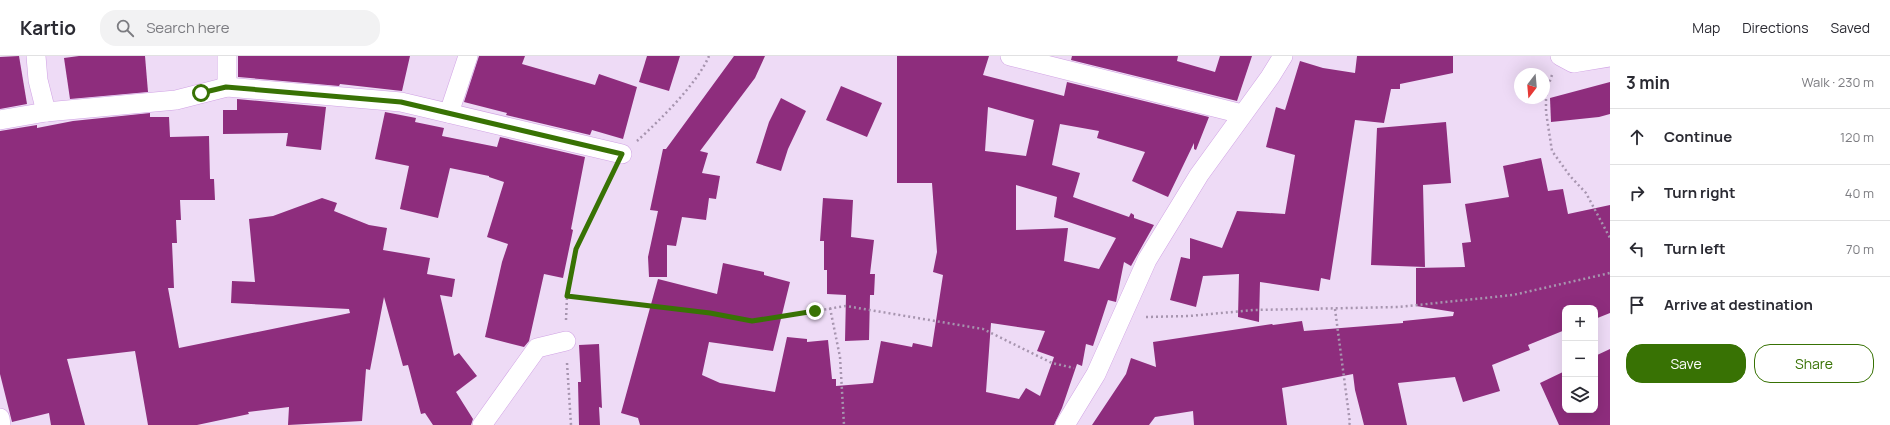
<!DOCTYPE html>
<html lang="en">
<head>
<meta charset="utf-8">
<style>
	body { margin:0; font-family:Manrope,sans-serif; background:#f2f2f3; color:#2b2b33 }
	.controls { position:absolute; right:12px; bottom:12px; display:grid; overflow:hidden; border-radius:8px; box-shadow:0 4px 16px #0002 }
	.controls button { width:36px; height:36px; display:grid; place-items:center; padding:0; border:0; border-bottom:1px solid #e1e1e2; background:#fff; color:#2b2b33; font:20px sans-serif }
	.compass { position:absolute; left:1514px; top:12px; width:36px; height:36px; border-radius:50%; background:#fff; box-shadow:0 4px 16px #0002; rotate:196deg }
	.stop { position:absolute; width:12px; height:12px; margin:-9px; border:3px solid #387204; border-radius:50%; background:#fff }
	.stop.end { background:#387204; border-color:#fff; box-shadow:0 1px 4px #0008 }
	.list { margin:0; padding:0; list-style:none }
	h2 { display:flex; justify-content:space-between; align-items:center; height:52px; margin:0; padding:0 16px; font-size:17px }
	h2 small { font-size:13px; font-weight:400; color:#7c7c81 }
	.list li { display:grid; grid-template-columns:26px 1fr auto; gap:12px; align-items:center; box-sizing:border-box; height:56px; padding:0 16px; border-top:1px solid #e1e1e2 }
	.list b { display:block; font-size:15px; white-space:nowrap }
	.list em { font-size:13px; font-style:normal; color:#7c7c81 }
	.actions { display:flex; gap:8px; padding:12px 16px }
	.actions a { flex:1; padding:9px 0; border:1px solid #387204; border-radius:16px; text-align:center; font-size:14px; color:#387204 }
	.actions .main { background:#387204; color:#fff }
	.icon { flex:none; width:22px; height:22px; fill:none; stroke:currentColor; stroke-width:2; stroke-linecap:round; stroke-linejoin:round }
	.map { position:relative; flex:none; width:1610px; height:369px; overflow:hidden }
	header { display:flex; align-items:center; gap:24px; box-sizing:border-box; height:56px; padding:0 20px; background:#fff; border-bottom:1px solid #e1e1e2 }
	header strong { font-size:19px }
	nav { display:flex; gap:22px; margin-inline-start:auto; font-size:14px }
	.search { width:280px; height:36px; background:#f2f2f3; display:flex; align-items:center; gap:10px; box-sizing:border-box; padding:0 14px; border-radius:16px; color:#7c7c81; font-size:15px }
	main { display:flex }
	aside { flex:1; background:#fff }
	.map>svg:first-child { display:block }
	.building { fill:#8e2d7d; fill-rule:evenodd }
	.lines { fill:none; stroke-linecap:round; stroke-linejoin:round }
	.minor-casing { stroke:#d0a2e4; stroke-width:20 }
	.path { stroke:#a795af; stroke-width:2.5; stroke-dasharray:2 3; stroke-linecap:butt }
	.minor { stroke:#fff; stroke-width:19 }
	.route { stroke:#387204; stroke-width:5 }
</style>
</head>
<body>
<header>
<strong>Kartio</strong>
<div class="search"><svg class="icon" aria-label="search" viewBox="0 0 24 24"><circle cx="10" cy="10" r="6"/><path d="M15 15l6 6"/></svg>Search here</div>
<nav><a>Map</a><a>Directions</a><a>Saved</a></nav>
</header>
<main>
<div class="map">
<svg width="1610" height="369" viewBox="0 0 1610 369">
	<rect width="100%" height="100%" fill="#eedbf6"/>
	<g class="building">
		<path d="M19,0l8,48 -27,5v-52z"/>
		<path d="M79,0h66l3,36 -78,7 -6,-41z"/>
		<path d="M238,0h172l-8,35 -62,-7 -1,2 -101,-9z"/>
		<path d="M479,0h46l-3,8 73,21 4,-11 38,13 -14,52 -31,-9 -2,5 -84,-20 1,-2 -43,-11z"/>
		<path d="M647,0h33l-11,35 -30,-9z"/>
		<path d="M734,0h31l-10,22 -55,73 8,2 -6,20 18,3 -4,23 -7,-1 -3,22 -24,-3 -6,29 -9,-1v32h-18l-1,-20 10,-46 -8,-1 13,-61h3z"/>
		<path d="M897,0h92l-6,19 81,21 3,-14 142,35 -13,33 -2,-1v-6l-26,54 -36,-16 13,-29 -48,-14 2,-7 -39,-7 -8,41 28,8 -7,24 56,20 2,-4 3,2v3l20,7 -23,41 -7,-4 -8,40 -8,-2 -15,46 -7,-2 -4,22 -5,-2 -15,44 -8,17h-414l-2,-7 -17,-5 37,-134 59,15 6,-31 41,9v3l26,7 -17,69 -64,-9 -7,33 18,8 55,9 12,-55 20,2v3l21,-2 4,39h4v7l37,-3 8,-42 31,6 1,-4 19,4 11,-72 -10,-3 4,-20 -5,-69h-35zM988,51l46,13 -8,36 -41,-5zM1016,129l41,12 -3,20 62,21 -17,31 -35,-8 4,-33 -52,2zM991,267l54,8 -8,20 17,6 -14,39 -14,-8 -7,11 -33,-7z"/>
		<path d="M1072,0h106l-1,5 38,11 5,-16h32l-15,45 -166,-41z"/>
		<path d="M1357,0h96v17l-53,11v5h-9l-7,34 -29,-3 -25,160 -9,-2 -2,13 -59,-9 -1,40 -21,-5 1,-43 -36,2 -7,31 -26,-7 11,-43 9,2v-21l32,10 15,-37 48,3 10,-59 -29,-8 10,-40 9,3 15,-49 23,7 32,5z"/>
		<path d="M1610,26v32l-11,3 -48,5 -1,-24z"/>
		<path d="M841,30l41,17 -15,34 -41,-17z"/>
		<path d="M781,42l25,13 -18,38 -7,22 -25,-8 13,-41z"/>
		<path d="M237,43l89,8 -5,43 -35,-4 2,-13 -65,1v-24h14z"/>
		<path d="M385,56l31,6 -1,4 29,6 -2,8 55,11 3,-10 85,20 -14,72 2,1 -10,48 -19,-4 -15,67 -5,6 -39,-10 17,-75 6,-18 -21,-7 17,-55 -15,-5v-1l-39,-8 -12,50 -38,-9 9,-43 -34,-7z"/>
		<path d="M150,57v4h19l1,20 39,-1 1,43h4l1,21h-35l1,20h-5l1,23h-5l2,45h-6l11,60 171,-35 -1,-4 -118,-6 1,-22 23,1 -6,-63 24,-3 49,-18 15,5 -3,8 35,14 18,3 -4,22 47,8 -3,16 28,5 -3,18 -12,-2 14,61 5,-3 18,23 -21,16 17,27 -2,6h-38l-8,-12 -4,1 -13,-49 -5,1 -19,-69 -14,73 -4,-1 -4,52 -74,4 1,-18 -41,5 1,2 -52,11h-49l-13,-74 -68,8 18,66h-34l-2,-12 -37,9 -12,-48v-243l37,-6v3l36,-7z"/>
		<path d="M1446,66l5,61 -28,2 2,82 -54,-2 6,-137z"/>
		<path d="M1541,102l7,33 15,-2 5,25 42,-9v108l-15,6v-11h-30v22l-37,15 2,5 -38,15 8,26 -37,11 -8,-25 -57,6 9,42h-43l-9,-35 -2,-16 -71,14 5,37h-93l-1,-14 -38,6 -6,8h-57l34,-51 5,-16 25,9 -3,-25 119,-18 1,1 29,-4 2,10 99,-8v-2l50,-5 1,-4 -38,-6v-38l49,-1 -3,-24 9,-1 -6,-38 44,-7 -6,-31z"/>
		<path d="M823,142l30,2 -2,37 23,3 -4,34h5l-1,21h-4l-1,45 -24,1 1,-46 -19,-1v-24h-3v-29h-4z"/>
		<path d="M599,288l3,64 -3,-1 1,18h-21l-1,-43h3l-2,-37z"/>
		<path d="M1610,293v76h-51l-19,-42 25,-12v39h30v-54z"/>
	</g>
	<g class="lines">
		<defs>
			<g id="minor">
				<path d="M36,0l2,24 8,32"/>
				<path d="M1010,0l232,58"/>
				<path d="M1560,0l13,7 37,-6"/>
				<path d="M227,31v-31"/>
				<path d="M449,57l19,-57"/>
				<path d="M0,64l46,-8 130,-12 51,-13 174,15 221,52"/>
				<path d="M0,362l1,7"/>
				<path d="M482,369l55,-77 29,-7"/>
				<path d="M1065,369l31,-51 51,-114 52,-85 71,-98 13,-21"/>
			</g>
		</defs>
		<use href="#minor" class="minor-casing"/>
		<g class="path">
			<path d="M1552,19l-6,17v20l6,39 18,25 16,17 24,45"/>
			<path d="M637,85c23,-21 60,-57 72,-85"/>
			<path d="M567,240l143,17 42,8 94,-15 137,23 69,34 22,5"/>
			<path d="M830,252l10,49 4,68"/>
			<path d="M1335,253l15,114 -1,2"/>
			<path d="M1146,261l43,-1 65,-6 144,-3 115,-12 97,-22"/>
			<path d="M566,264l1,-24 9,-47 36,-74"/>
			<path d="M567,307l4,62"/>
		</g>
		<use href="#minor" class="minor"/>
	</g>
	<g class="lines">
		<path class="route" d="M201,37l25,-6 175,15 221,52 -46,95 -9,47 143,17 42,8 63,-10"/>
	</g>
</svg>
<div class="controls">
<button>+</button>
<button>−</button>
<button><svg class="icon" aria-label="layers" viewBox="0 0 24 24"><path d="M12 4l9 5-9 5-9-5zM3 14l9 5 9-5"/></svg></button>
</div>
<svg class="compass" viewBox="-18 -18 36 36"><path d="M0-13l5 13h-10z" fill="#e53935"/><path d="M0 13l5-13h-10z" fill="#7c7c81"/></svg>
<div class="stop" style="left:201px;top:37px"></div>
<div class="stop end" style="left:815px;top:255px"></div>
</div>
<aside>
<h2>3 min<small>Walk · 230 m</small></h2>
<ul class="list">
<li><svg class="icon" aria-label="ahead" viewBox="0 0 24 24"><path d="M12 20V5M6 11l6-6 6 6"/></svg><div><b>Continue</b></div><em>120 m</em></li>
<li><svg class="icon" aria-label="right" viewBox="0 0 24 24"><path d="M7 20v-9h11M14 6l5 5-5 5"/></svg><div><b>Turn right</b></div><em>40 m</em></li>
<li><svg class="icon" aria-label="left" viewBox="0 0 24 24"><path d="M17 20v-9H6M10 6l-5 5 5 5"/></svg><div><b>Turn left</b></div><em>70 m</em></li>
<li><svg class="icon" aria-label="arrive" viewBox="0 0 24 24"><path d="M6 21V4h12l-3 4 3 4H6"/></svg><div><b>Arrive at destination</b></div></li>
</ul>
<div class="actions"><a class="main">Save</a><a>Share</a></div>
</aside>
</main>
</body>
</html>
